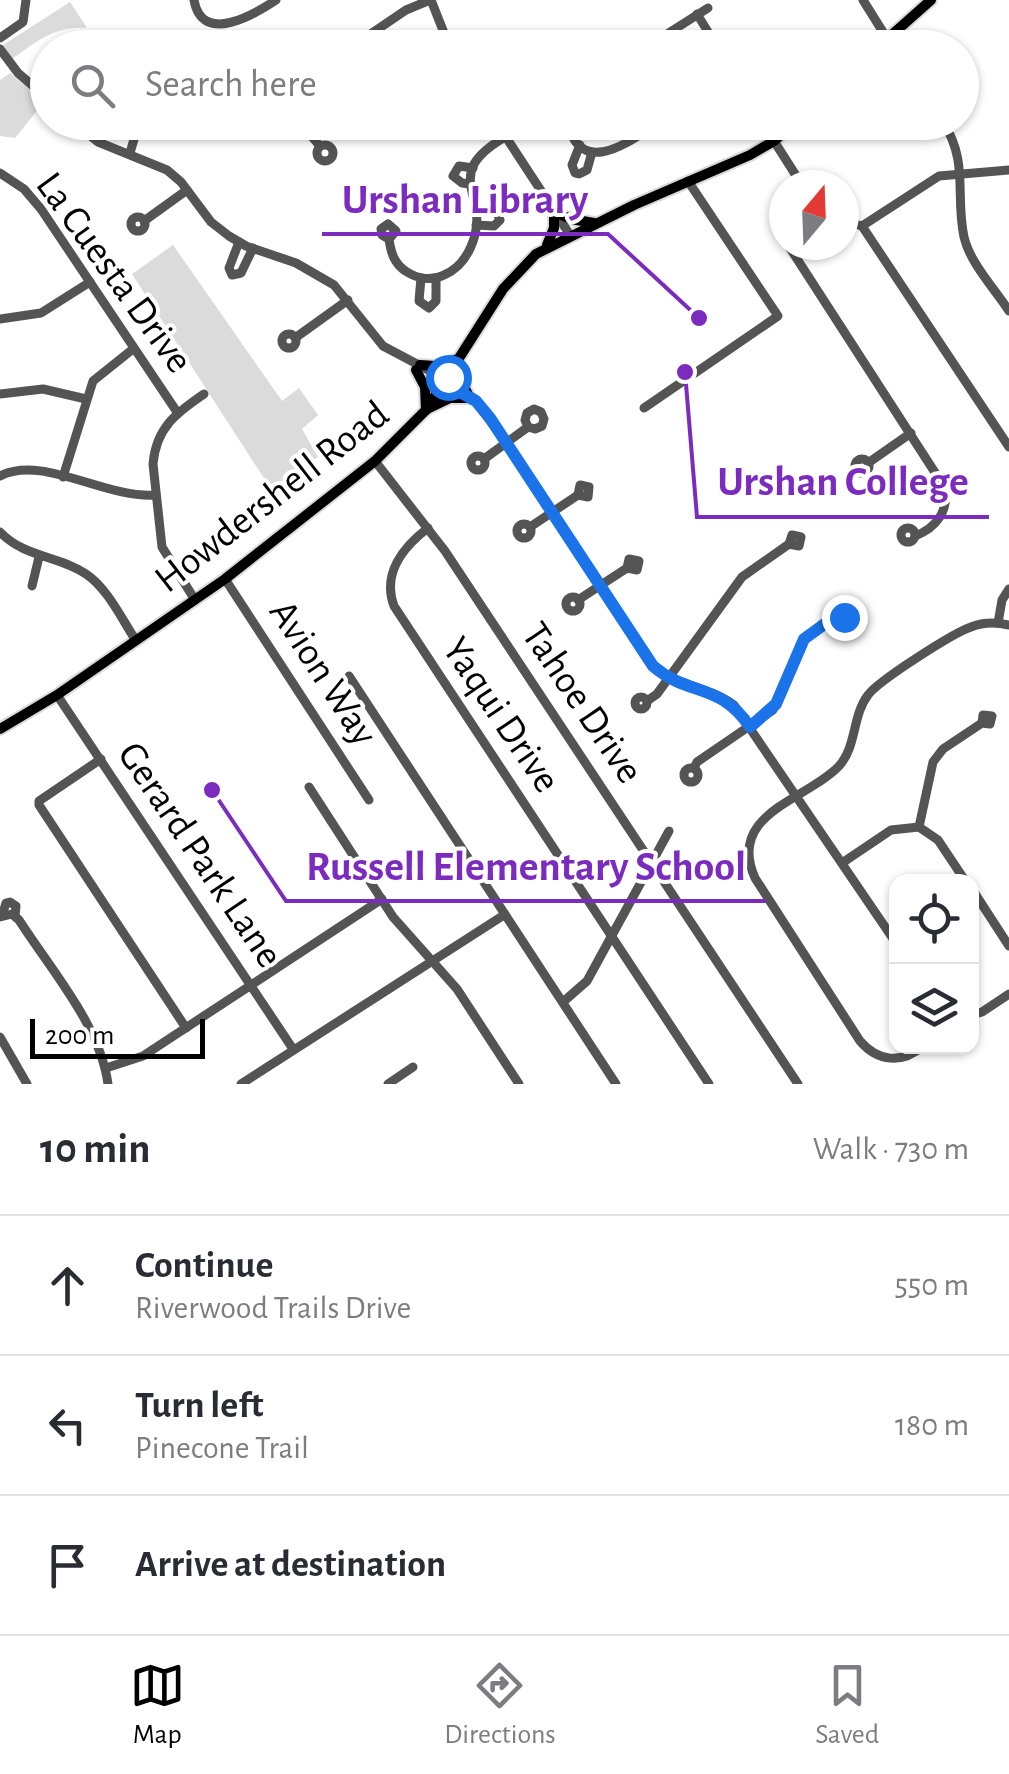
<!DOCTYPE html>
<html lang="en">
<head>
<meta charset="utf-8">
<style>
	body { margin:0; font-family:"Alegreya Sans",sans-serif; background:#f2f2f3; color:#2b2b33 }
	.controls { position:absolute; right:30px; bottom:30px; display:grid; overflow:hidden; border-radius:20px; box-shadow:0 2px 8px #0004 }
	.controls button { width:90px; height:90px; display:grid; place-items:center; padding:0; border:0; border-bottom:2px solid #e1e1e2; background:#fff; color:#2b2b33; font:50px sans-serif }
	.compass { position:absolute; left:769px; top:170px; width:90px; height:90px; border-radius:50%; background:#fff; box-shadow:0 2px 8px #0004; rotate:19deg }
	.scale { position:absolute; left:30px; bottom:25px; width:175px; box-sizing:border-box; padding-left:10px; border:5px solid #000; border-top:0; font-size:28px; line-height:35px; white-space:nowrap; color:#000; -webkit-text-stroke:8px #fff; paint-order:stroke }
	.stop { position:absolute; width:30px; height:30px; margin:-22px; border:8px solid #1a73e8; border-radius:50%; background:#fff }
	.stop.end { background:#1a73e8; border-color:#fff; box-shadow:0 2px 10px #0008 }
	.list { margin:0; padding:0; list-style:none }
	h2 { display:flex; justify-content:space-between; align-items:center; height:130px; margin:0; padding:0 40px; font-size:42px }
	h2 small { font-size:32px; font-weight:400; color:#7c7c81 }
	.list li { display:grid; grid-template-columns:65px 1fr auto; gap:30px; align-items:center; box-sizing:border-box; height:140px; padding:0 40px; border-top:2px solid #e1e1e2 }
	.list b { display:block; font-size:38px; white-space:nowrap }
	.list p { margin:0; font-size:32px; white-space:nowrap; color:#7c7c81 }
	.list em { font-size:32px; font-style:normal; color:#7c7c81 }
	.icon { flex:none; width:55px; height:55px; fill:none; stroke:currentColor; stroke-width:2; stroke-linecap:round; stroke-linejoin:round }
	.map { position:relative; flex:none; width:1009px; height:1084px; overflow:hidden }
	.search { position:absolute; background:#fff; box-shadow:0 2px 8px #0004; left:30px; right:30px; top:30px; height:110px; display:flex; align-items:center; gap:25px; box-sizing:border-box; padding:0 35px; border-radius:55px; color:#7c7c81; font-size:38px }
	.sheet { height:550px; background:#fff }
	nav { display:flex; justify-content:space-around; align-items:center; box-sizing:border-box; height:140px; border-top:2px solid #e1e1e2; background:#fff; font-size:28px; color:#7c7c81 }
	nav a { display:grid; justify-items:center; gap:5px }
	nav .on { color:#000 }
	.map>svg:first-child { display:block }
	.green { fill:#dbdbdb }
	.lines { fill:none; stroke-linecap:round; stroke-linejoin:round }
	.major-casing { stroke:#dbdbdb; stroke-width:14 }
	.minor { stroke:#545454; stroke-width:9 }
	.major { stroke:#000; stroke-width:10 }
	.route { stroke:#1a73e8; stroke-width:12 }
	.labels { text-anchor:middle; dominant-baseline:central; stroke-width:8; stroke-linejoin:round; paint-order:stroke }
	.street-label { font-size:40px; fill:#000; stroke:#fff }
	.leader { fill:none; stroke:#7b2cbf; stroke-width:4 }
	.callout-dot { fill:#7b2cbf; stroke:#fff; stroke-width:4 }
	.callout-label { font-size:42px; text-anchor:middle; font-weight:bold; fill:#7b2cbf; stroke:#fff; stroke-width:8; stroke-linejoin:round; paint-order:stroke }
</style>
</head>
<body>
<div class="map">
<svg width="1009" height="1084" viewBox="0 0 1009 1084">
	<rect width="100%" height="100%" fill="#fff"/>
	<g class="green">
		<path d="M70,2l17,26c-31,-3 -50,13 -75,31l-9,-14z"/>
		<path d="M10,73l34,29 -29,36 -15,-2v-56z"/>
		<path d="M173,245l109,156 17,-13 19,27 -16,14 16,28 -16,11v12l-13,8 -10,-7 -10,5 -137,-212z"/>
	</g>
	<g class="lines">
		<defs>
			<g id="major">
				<path d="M877,48l54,-48"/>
				<path d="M547,245l7,-17v-16l17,7 23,4"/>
				<path d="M420,365l16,1 22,-7"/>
				<path d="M416,370l9,17 1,23"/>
				<path d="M427,409l23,-11h20l-10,-19 -1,-17"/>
				<path d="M0,729l57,-34 168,-116 150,-118 51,-51 77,-121 33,-35 98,-49 116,-50 24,-14 21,-19"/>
			</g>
		</defs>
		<use href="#major" class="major-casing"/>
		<g class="minor">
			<path d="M194,0c8,46 61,14 82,0"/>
			<path d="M431,0l19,48"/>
			<path d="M863,0l30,48"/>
			<path d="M697,14l21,34"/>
			<path d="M0,38l23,-16 3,-22"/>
			<path d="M350,48l56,-38 24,-10"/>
			<path d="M502,48l2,-9 5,-3 7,3 -1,9"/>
			<path d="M645,48l63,-40"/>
			<path d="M0,49l18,24 30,26"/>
			<path d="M73,122l25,20 69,28 14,12 30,40 18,14 17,10 50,17 38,22 49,61 51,27 41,28 32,42 146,223c24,21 56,20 81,39l162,238"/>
			<path d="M299,122l21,24"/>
			<path d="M496,122l74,113"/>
			<path d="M567,122c15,58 64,18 93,0"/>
			<path d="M943,122c26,40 12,73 21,115 6,26 30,51 45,74"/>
			<path d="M774,141l28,44"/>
			<path d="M580,145l-8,20 3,8 4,1 8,-4 5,-18"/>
			<circle cx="325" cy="153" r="8"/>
			<path d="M130,153l9,-31"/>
			<path d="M0,173l24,16 17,20 136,203"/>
			<path d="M470,184l-8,-1 -9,-7 6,-10 14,2"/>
			<path d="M476,210l20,1 4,9 -6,6 -18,-1"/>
			<circle cx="138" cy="224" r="7"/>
			<path d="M144,221l43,-31"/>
			<path d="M844,221l18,5 147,221"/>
			<path d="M862,226l77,-50 70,-6"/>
			<path d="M389,239l7,-8 -8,-7 -7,5 1,6 7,4c2,14 5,25 18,33 11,7 25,9 37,3 24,-10 36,-41 32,-66 -3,-16 -10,-29 -2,-45 11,-19 38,-30 56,-42"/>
			<path d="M239,242l-10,26 3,7 9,-2 12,-25"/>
			<path d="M788,245l157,243c4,23 -9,40 -30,48"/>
			<path d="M421,278l-2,23 10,7 7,-7v-23"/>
			<path d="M0,319l41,-6 49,-31"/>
			<circle cx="289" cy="341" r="7"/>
			<path d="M295,338l53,-38"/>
			<path d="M0,394l43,-5 43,10"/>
			<path d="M644,408l134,-92 -90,-135"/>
			<circle cx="478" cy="463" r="7"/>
			<path d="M484,459l44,-32 7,2 7,-3 2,-7 -3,-7 -7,-3 -7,4 -2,7 3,7"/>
			<circle cx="862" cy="466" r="7"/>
			<path d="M375,461l70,90 353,533"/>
			<path d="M868,463l43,-30"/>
			<path d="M0,476c42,-22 105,23 156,19"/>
			<path d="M63,477l30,-96 40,-32"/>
			<circle cx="524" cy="531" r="7"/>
			<path d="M530,527l48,-32 10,2 1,-10 -9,-2 -2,10"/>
			<path d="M428,528c-25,19 -46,46 -34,78l315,478"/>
			<circle cx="908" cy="535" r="7"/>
			<path d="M0,532c25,26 58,23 86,42 22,15 35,44 49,65"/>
			<path d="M225,579l144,221"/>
			<path d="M32,586l7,-29"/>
			<circle cx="573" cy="604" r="7"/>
			<path d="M195,600l-33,-53 -9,-83c3,-36 23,-51 51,-70"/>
			<path d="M578,600l49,-32 2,-9 10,2 -2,9 -10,-2"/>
			<path d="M998,623l4,-23 7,-11"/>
			<path d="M349,676l267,408"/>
			<path d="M57,695l236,354"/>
			<circle cx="641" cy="703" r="6"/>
			<path d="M647,701l10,-7 85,-117 47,-33 3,-9 9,2 -2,9 -10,-2"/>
			<path d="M101,759l-62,42v4l147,223"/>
			<circle cx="691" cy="775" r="7"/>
			<path d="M694,768l3,-6 76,-52 31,-71 33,-24 9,1 2,-9 -9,-1 -2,9"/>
			<path d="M309,787l84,130 64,72 62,95"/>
			<path d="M919,827l14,-65 10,-13 39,-26 8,1 2,-8 -9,-1 -1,8"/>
			<path d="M842,863l49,-33 28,-3 19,13 28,42"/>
			<path d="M972,889l37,57"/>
			<path d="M2,916l4,-13 4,-1 6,4 -1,10"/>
			<path d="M0,917l12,-3 7,6c32,50 81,105 89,164"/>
			<path d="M563,1002l24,-21 82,-150"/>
			<path d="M972,1015l10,-3 27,-18"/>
			<path d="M0,1037l27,47"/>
			<path d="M923,1046c-21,18 -45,16 -63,-5l-105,-163c-29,-65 52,-78 84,-112 18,-20 13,-50 29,-71 10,-14 85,-62 103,-68 12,-5 25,-5 38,-2"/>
			<path d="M106,1068l37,-12 239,-157"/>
			<path d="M241,1084l263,-169"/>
			<path d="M388,1084l25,-17"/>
		</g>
		<use href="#major" class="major"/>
	</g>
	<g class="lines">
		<path class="route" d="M448,377l-4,6 32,18 14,17 163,248c36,31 67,16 97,61l26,-23 28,-65 33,-24 7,2"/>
	</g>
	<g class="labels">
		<g class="street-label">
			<text transform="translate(114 273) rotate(54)">La Cuesta Drive</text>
			<text transform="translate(272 497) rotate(-38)">Howdershell Road</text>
			<text transform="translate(323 673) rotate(57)">Avion Way</text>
			<text transform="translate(582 703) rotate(56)">Tahoe Drive</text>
			<text transform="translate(501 715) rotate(56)">Yaqui Drive</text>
			<text transform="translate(200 855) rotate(56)">Gerard Park Lane</text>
		</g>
	</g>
	<path class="leader" d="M699 318L608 234H322M685 372L697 517H989M212 790L286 901H766"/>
	<g class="callout-dot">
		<circle cx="699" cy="318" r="10"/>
		<circle cx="685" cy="372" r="10"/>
		<circle cx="212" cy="790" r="10"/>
	</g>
	<g class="callout-label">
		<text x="465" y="213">Urshan Library</text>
		<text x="843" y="495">Urshan College</text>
		<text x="526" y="880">Russell Elementary School</text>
	</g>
</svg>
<div class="controls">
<button><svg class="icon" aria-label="locate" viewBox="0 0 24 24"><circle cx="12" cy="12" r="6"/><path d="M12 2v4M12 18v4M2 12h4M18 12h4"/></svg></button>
<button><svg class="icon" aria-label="layers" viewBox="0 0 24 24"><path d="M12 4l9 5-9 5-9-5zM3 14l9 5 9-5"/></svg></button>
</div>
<svg class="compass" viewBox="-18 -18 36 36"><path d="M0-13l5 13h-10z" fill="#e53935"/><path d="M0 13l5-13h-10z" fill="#7c7c81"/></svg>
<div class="scale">200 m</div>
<div class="stop" style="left:448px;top:377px"></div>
<div class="stop end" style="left:844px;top:617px"></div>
<div class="search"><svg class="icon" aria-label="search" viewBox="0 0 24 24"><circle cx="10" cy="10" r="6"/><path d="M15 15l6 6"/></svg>Search here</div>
</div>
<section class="sheet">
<h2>10 min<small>Walk · 730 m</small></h2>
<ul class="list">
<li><svg class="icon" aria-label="ahead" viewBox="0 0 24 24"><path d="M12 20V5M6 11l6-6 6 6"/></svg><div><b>Continue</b><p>Riverwood Trails Drive</p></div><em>550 m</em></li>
<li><svg class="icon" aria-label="left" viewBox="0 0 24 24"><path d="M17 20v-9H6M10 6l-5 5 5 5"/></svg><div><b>Turn left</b><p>Pinecone Trail</p></div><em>180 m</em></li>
<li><svg class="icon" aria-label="arrive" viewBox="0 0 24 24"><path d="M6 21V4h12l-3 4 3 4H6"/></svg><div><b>Arrive at destination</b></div></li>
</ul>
</section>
<nav>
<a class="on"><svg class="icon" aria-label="map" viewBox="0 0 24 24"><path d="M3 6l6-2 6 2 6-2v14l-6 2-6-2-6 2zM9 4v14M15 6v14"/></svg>Map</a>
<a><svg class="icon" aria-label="directions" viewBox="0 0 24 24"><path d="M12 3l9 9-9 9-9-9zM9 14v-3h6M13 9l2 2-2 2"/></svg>Directions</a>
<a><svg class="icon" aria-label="saved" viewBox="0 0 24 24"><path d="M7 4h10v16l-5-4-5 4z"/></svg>Saved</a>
</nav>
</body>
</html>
